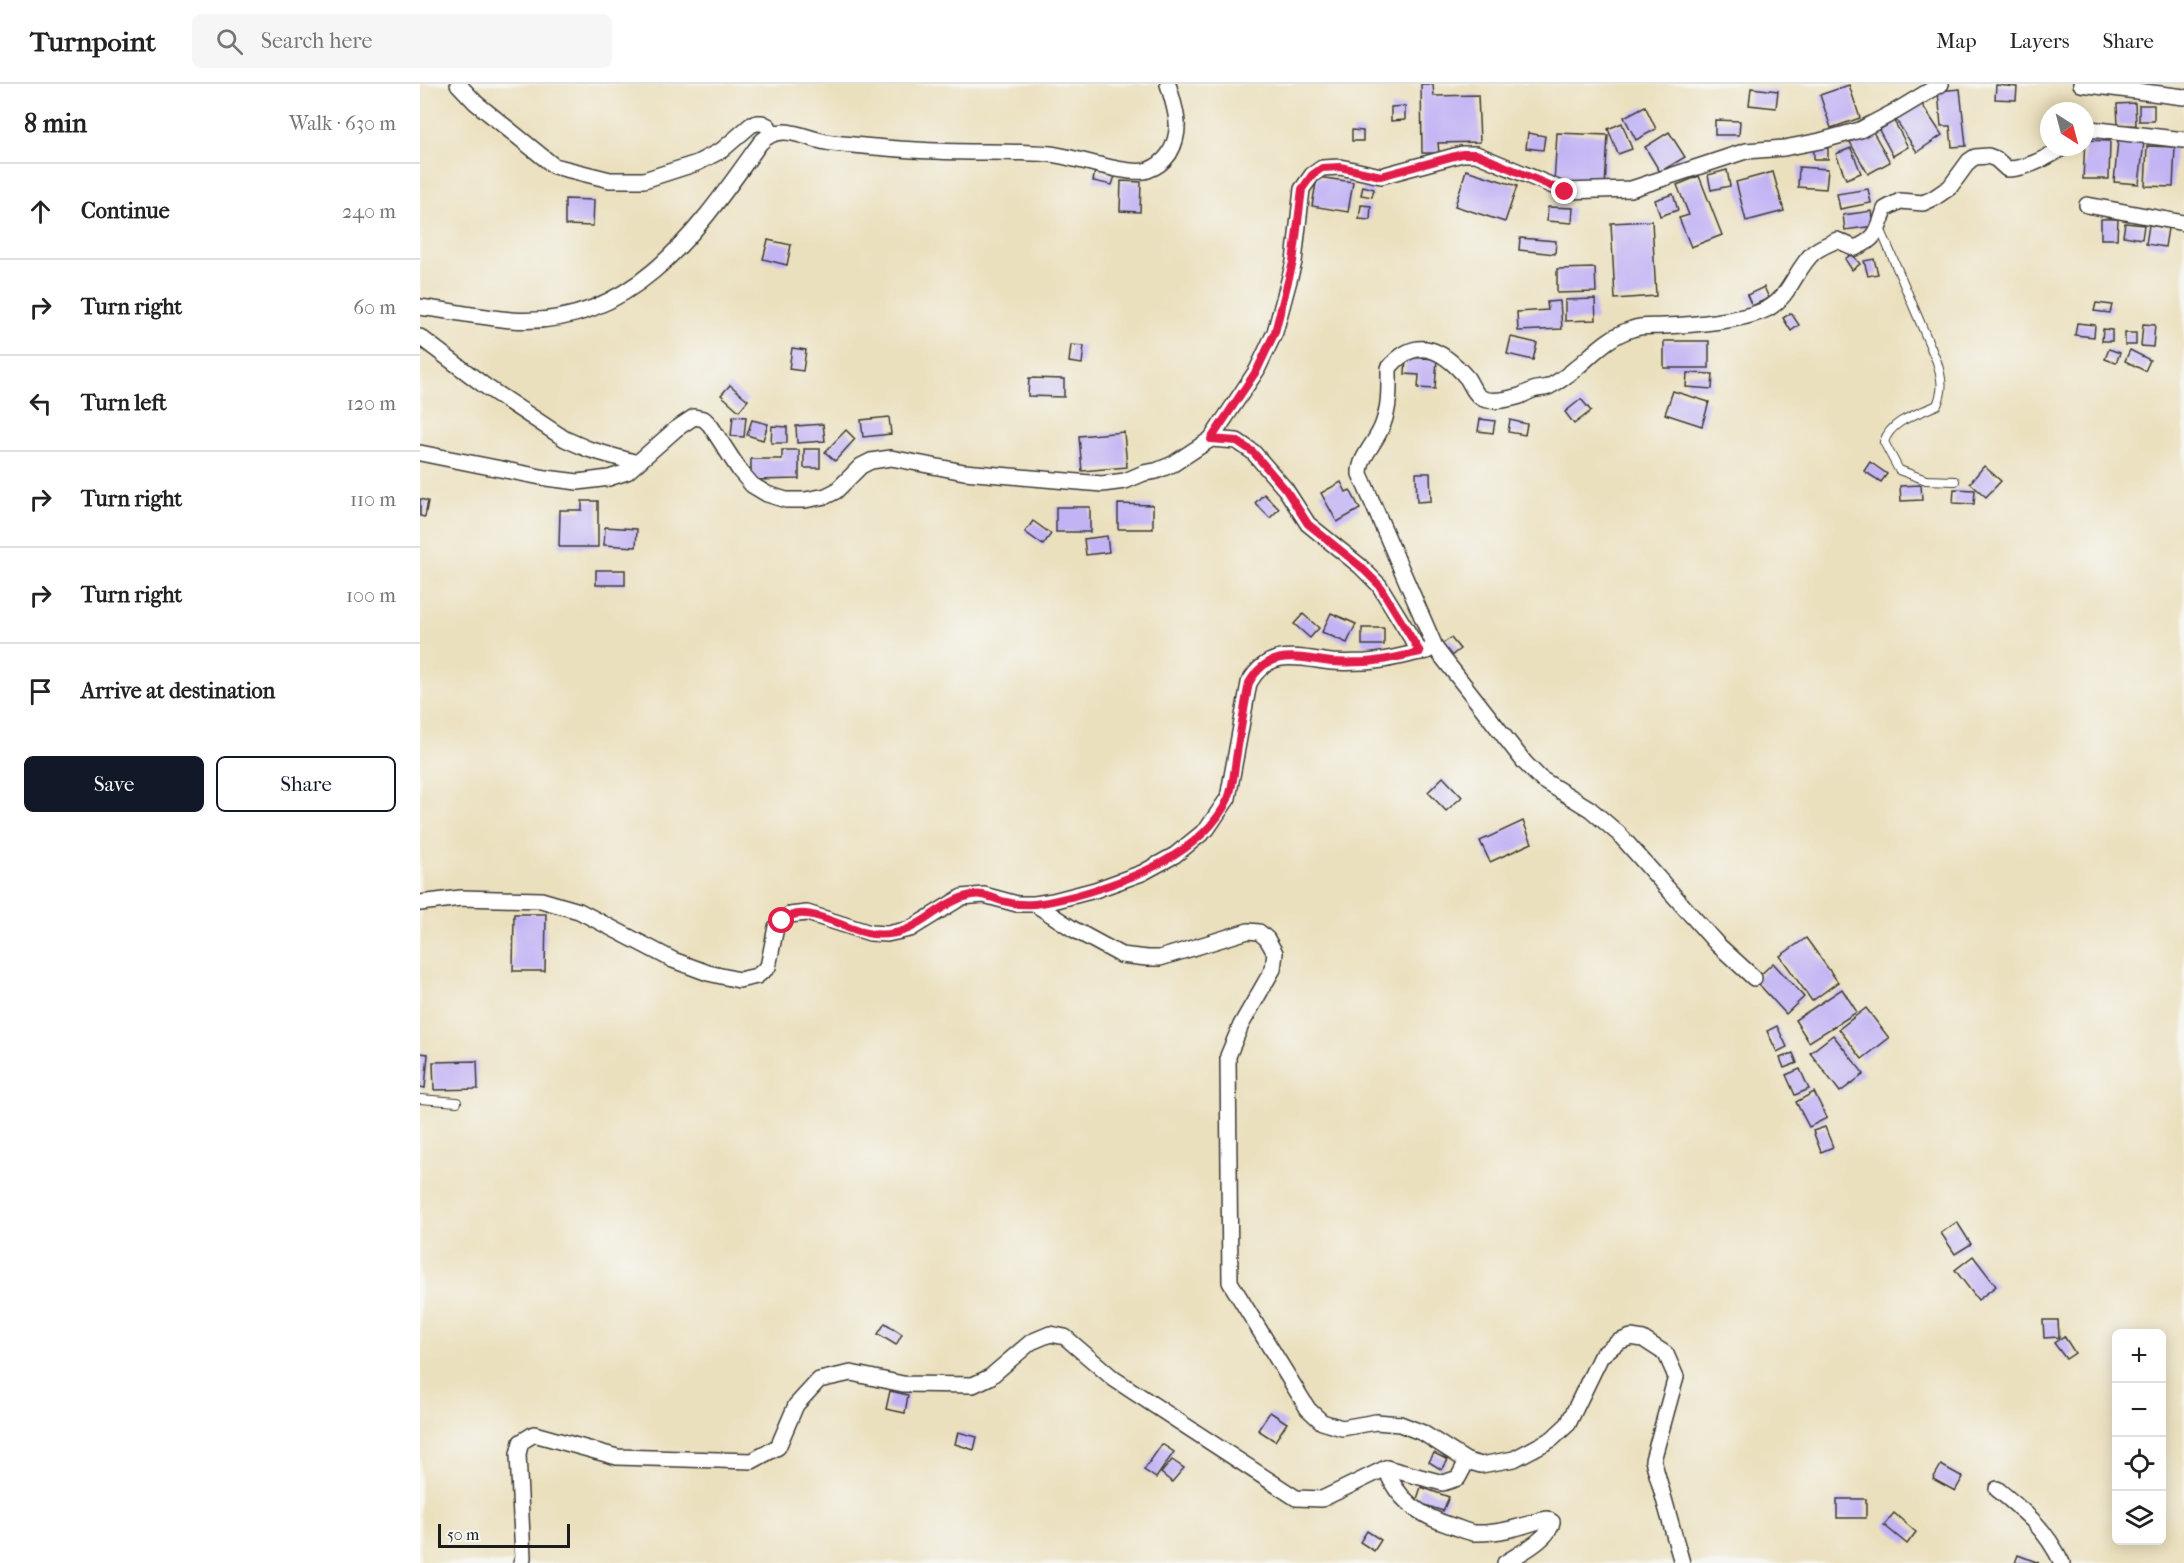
<!DOCTYPE html>
<html lang="en">
<head>
<meta charset="utf-8">
<style>
	body { margin:0; font-family:"IM FELL French Canon",serif; background:#f6f6f6; color:#222 }
	.controls { position:absolute; right:18px; bottom:18px; display:grid; overflow:hidden; border-radius:9px; box-shadow:0 3px 15px #0003 }
	.controls button { width:54px; height:54px; display:grid; place-items:center; padding:0; border:0; border-bottom:2px solid #e0e0e0; background:#fff; color:#222; font:30px sans-serif }
	.compass { position:absolute; left:1620px; top:18px; width:54px; height:54px; border-radius:50%; background:#fff; box-shadow:0 3px 15px #0003; rotate:144deg }
	.scale { position:absolute; left:18px; bottom:15px; width:132px; box-sizing:border-box; padding-left:6px; border:3px solid #1c1c1c; border-top:0; font-size:16px; line-height:21px; white-space:nowrap; color:#1c1c1c; -webkit-text-stroke:4px #f6f6f2; paint-order:stroke }
	.stop { position:absolute; width:18px; height:18px; margin:-14px; border:4px solid #e11d48; border-radius:50%; background:#fff }
	.stop.end { background:#e11d48; border-color:#fff; box-shadow:0 2px 6px #0008 }
	.list { margin:0; padding:0; list-style:none }
	h2 { display:flex; justify-content:space-between; align-items:center; height:78px; margin:0; padding:0 24px; font-size:26px }
	h2 small { font-size:20px; font-weight:400; color:#767676 }
	.list li { display:grid; grid-template-columns:39px 1fr auto; gap:18px; align-items:center; box-sizing:border-box; height:96px; padding:0 24px; border-top:2px solid #e0e0e0 }
	.list b { display:block; font-size:22px; white-space:nowrap }
	.list em { font-size:20px; font-style:normal; color:#767676 }
	.actions { display:flex; gap:12px; padding:18px 24px }
	.actions a { flex:1; padding:14px 0; border:2px solid #111827; border-radius:9px; text-align:center; font-size:21px; color:#111827 }
	.actions .main { background:#111827; color:#fff }
	.icon { flex:none; width:33px; height:33px; fill:none; stroke:currentColor; stroke-width:2; stroke-linecap:round; stroke-linejoin:round }
	.map { position:relative; flex:none; width:1764px; height:1479px; overflow:hidden }
	header { display:flex; align-items:center; gap:36px; box-sizing:border-box; height:84px; padding:0 30px; background:#fff; border-bottom:2px solid #e0e0e0 }
	header strong { font-size:28px }
	nav { display:flex; gap:33px; margin-inline-start:auto; font-size:21px }
	.search { width:420px; height:54px; background:#f6f6f6; display:flex; align-items:center; gap:15px; box-sizing:border-box; padding:0 21px; border-radius:9px; color:#767676; font-size:22px }
	main { display:flex }
	aside { flex:1; background:#fff }
	.map>svg:first-child { display:block }
	.building { fill:#c2b3f4 }
	.lines { fill:none; stroke-linecap:round; stroke-linejoin:round }
	.lane-casing { stroke:#3b3934; stroke-width:10 }
	.street-casing { stroke:#3b3934; stroke-width:18 }
	.lane { stroke:#fff; stroke-width:8 }
	.street { stroke:#fff; stroke-width:15 }
	.route { stroke:#e11d48; stroke-width:8 }
</style>
</head>
<body>
<header>
<strong>Turnpoint</strong>
<div class="search"><svg class="icon" aria-label="search" viewBox="0 0 24 24"><circle cx="10" cy="10" r="6"/><path d="M15 15l6 6"/></svg>Search here</div>
<nav><a>Map</a><a>Layers</a><a>Share</a></nav>
</header>
<main>
<aside>
<h2>8 min<small>Walk · 630 m</small></h2>
<ul class="list">
<li><svg class="icon" aria-label="ahead" viewBox="0 0 24 24"><path d="M12 20V5M6 11l6-6 6 6"/></svg><div><b>Continue</b></div><em>240 m</em></li>
<li><svg class="icon" aria-label="right" viewBox="0 0 24 24"><path d="M7 20v-9h11M14 6l5 5-5 5"/></svg><div><b>Turn right</b></div><em>60 m</em></li>
<li><svg class="icon" aria-label="left" viewBox="0 0 24 24"><path d="M17 20v-9H6M10 6l-5 5 5 5"/></svg><div><b>Turn left</b></div><em>120 m</em></li>
<li><svg class="icon" aria-label="right" viewBox="0 0 24 24"><path d="M7 20v-9h11M14 6l5 5-5 5"/></svg><div><b>Turn right</b></div><em>110 m</em></li>
<li><svg class="icon" aria-label="right" viewBox="0 0 24 24"><path d="M7 20v-9h11M14 6l5 5-5 5"/></svg><div><b>Turn right</b></div><em>100 m</em></li>
<li><svg class="icon" aria-label="arrive" viewBox="0 0 24 24"><path d="M6 21V4h12l-3 4 3 4H6"/></svg><div><b>Arrive at destination</b></div></li>
</ul>
<div class="actions"><a class="main">Save</a><a>Share</a></div>
</aside>
<div class="map">
<svg width="1764" height="1479" viewBox="0 0 1764 1479">
	<rect width="100%" height="100%" fill="#f6f6f2"/>
	<filter id="ink" filterUnits="userSpaceOnUse"><feTurbulence type="fractalNoise" baseFrequency=".0167" numOctaves="2"/><feDisplacementMap in="SourceGraphic" scale="12" xChannelSelector="R" yChannelSelector="G"/><feConvolveMatrix kernelMatrix="1 2 1 2 8 2 1 2 1" color-interpolation-filters="sRGB"/></filter>
	<filter id="wash" filterUnits="userSpaceOnUse"><feTurbulence type="fractalNoise" baseFrequency=".008" numOctaves="4" result="noise"/><feDisplacementMap in="SourceGraphic" scale="24" xChannelSelector="R" yChannelSelector="G"/><feGaussianBlur stdDeviation="1.35" result="paint"/><feColorMatrix in="noise" values="0 0 0 0 0 0 0 0 0 0 0 0 0 0 0 0 0 1.4 0 .05"/><feComposite in="paint" operator="in"/></filter>
	<g filter="url(#wash)">
		<rect width="100%" height="100%" fill="#ebe0be"/>
		<g id="blocks">
			<g class="building">
				<path d="M1001,0h12l1,12 44,-1 2,47 -42,1 1,10h-17z"/>
				<path d="M1429,1l11,33 -29,10 -11,-33z"/>
				<path d="M1576,1l21,2 -1,13 -21,-1z"/>
				<path d="M1331,4l27,3 -2,17 -27,-3z"/>
				<path d="M1540,5l6,57 -14,1 -2,-21h-9l-3,-35z"/>
				<path d="M1501,19l21,32 -25,17 -21,-32z"/>
				<path d="M1715,19l1,22 -18,1 -1,-22z"/>
				<rect x="1719" y="21" width="15" height="16"/>
				<path d="M985,22v14l-14,1v-14z"/>
				<path d="M1225,22l11,23 -20,11 -12,-23z"/>
				<path d="M1295,36l25,1 -1,14h-24z"/>
				<path d="M1474,37l14,26 -15,9 -14,-26z"/>
				<path d="M1202,39l10,26 -14,5 -10,-25z"/>
				<path d="M932,46l11,1v10h-11z"/>
				<path d="M1452,46l18,32 -22,12 -18,-32z"/>
				<path d="M1249,48l16,25 -25,15 -15,-25z"/>
				<path d="M1108,49l17,3 -2,14 -17,-2z"/>
				<path d="M1137,49l51,2 -3,52 -51,-3z"/>
				<path d="M1665,56l25,1 -1,38h-26z"/>
				<path d="M1698,56l26,2 -5,42 -25,-2z"/>
				<path d="M1727,62l28,1 -2,40 -28,-1z"/>
				<rect x="1394" y="64" width="14" height="11"/>
				<path d="M1431,64l10,25 -15,6 -10,-25z"/>
				<path d="M1379,83l29,2 -2,20 -28,-2z"/>
				<path d="M1046,86l51,16 -12,36 -50,-16z"/>
				<path d="M1307,86l3,16 -19,4 -3,-15z"/>
				<path d="M675,87l20,5 -3,9 -19,-4z"/>
				<path d="M1353,88l11,39 -38,10 -10,-39z"/>
				<path d="M1279,92l23,59 -31,12 -12,-29 10,-3 -12,-30z"/>
				<path d="M897,93l36,5 -5,30 -36,-6z"/>
				<path d="M701,97l20,1 -1,30 -20,-1z"/>
				<path d="M943,102l11,3 -2,8 -11,-2z"/>
				<path d="M1448,105l3,14 -31,6 -3,-15z"/>
				<path d="M1253,110l5,16 -18,6 -5,-16z"/>
				<path d="M145,115l29,1 -1,26 -28,-1z"/>
				<path d="M941,121l10,1 -1,14 -11,-1z"/>
				<path d="M1128,123l25,1 -1,15 -25,-2z"/>
				<path d="M1452,127l2,15 -29,4 -2,-15z"/>
				<path d="M1681,135h17l-1,20h-16z"/>
				<path d="M1232,137l4,75 -41,3 -4,-76z"/>
				<path d="M1705,139l19,2 -2,14 -19,-3z"/>
				<path d="M1729,141l19,3 -3,19 -19,-3z"/>
				<path d="M1100,154l36,3 -1,13 -36,-4z"/>
				<path d="M348,156l23,5 -4,20 -24,-6z"/>
				<path d="M1432,170l8,10 -8,6 -7,-11z"/>
				<path d="M1454,175l4,15 -10,2 -4,-15z"/>
				<path d="M1175,184l1,24 -39,1v-24z"/>
				<path d="M1344,203l5,11 -17,8 -5,-11z"/>
				<path d="M1175,215l1,21 -31,1v-21z"/>
				<path d="M1140,217l2,28 -44,2 -1,-19 31,-2 -1,-8z"/>
				<path d="M1676,219l16,2 -2,8 -16,-2z"/>
				<path d="M1371,229l8,12 -8,6 -8,-13z"/>
				<path d="M1657,239l18,2 -1,12 -19,-2z"/>
				<path d="M1723,240l12,1 -2,22 -12,-1z"/>
				<path d="M1683,245l9,1v11h-10z"/>
				<rect x="1705" y="249" width="11" height="12"/>
				<path d="M1091,253l26,6 -4,17 -26,-6z"/>
				<rect x="1244" y="257" width="45" height="27"/>
				<path d="M651,261l13,1 -2,18 -13,-2z"/>
				<path d="M372,264l14,2 -3,21 -14,-2z"/>
				<path d="M1689,265l11,4 -4,10 -11,-4z"/>
				<path d="M1710,266l20,10 -5,11 -20,-10z"/>
				<path d="M986,273l31,2 -2,30 -17,-1 1,-13 -14,-1z"/>
				<path d="M1267,289l26,1 -1,15 -26,-2z"/>
				<path d="M609,294l35,1v18l-36,-1z"/>
				<path d="M310,301l18,15 -9,11 -18,-16z"/>
				<path d="M1253,307l36,11 -7,24 -37,-12z"/>
				<path d="M1161,315l10,12 -17,13 -9,-12z"/>
				<path d="M313,332l13,1 -2,20 -13,-1z"/>
				<path d="M469,333l2,17 -28,3 -2,-17z"/>
				<path d="M1060,335l15,2 -2,12 -15,-2z"/>
				<path d="M332,336l16,4 -5,16 -16,-5z"/>
				<path d="M1090,336l17,4 -2,11 -17,-3z"/>
				<path d="M403,340l2,17 -28,2 -1,-17z"/>
				<path d="M352,342l15,1v16h-16z"/>
				<path d="M426,346l9,9 -20,22 -10,-9z"/>
				<path d="M704,348l3,35 -45,4 -3,-35z"/>
				<rect x="384" y="365" width="16" height="19"/>
				<path d="M362,366h17v29l-48,1v-21h31z"/>
				<path d="M1450,378l17,12 -6,8 -17,-11z"/>
				<path d="M1564,382l17,15 -15,16 -16,-14z"/>
				<path d="M996,389h14l1,28 -14,1z"/>
				<path d="M921,398l5,10 4,-2 10,19 -23,13 -16,-29z"/>
				<path d="M1501,401l1,15 -21,1 -1,-15z"/>
				<path d="M1534,405l21,1 -1,14 -21,-1z"/>
				<path d="M844,410l15,15 -9,9 -15,-15z"/>
				<path d="M0,415l8,2 -3,16 -5,-1z"/>
				<path d="M162,417h16v46h-39l1,-37h22z"/>
				<path d="M698,420l35,1v24h-35z"/>
				<rect x="636" y="423" width="34" height="25"/>
				<path d="M613,437l18,13 -8,11 -18,-13z"/>
				<path d="M185,443l32,2 -1,18 -32,-2z"/>
				<path d="M687,452l2,16 -23,3 -2,-16z"/>
				<rect x="176" y="486" width="29" height="15"/>
				<path d="M911,529l25,11 -9,19 -25,-11z"/>
				<path d="M883,530l16,14 -9,10 -16,-14z"/>
				<rect x="942" y="544" width="22" height="17"/>
				<path d="M1031,554l9,11 -9,7 -9,-12z"/>
				<path d="M1023,693l19,20 -16,14 -18,-19z"/>
				<path d="M1103,737l9,22 -42,19 -10,-21z"/>
				<path d="M94,830h32l-1,57h-32z"/>
				<path d="M1386,854l32,44 -26,19 -32,-45z"/>
				<path d="M1353,879l31,34 -18,17 -31,-34z"/>
				<path d="M1422,905l15,23 -48,30 -14,-22z"/>
				<path d="M1446,924l23,30 -27,21 -23,-30z"/>
				<path d="M1357,942l10,21 -10,5 -10,-21z"/>
				<path d="M1413,951l31,39 -24,18 -30,-39z"/>
				<path d="M0,969l8,1 -3,34 -5,-1z"/>
				<path d="M1373,969l4,10 -13,5 -4,-10z"/>
				<path d="M57,977l1,28 -44,1 -1,-28z"/>
				<path d="M1380,985l9,20 -14,6 -9,-20z"/>
				<path d="M1394,1008l13,26 -18,9 -13,-25z"/>
				<path d="M1405,1043l8,20 -12,5 -8,-21z"/>
				<path d="M1537,1138l14,22 -16,10 -14,-21z"/>
				<path d="M1553,1172l23,30 -18,14 -23,-30z"/>
				<path d="M1623,1236h15l1,17 -15,1z"/>
				<path d="M465,1239l17,11 -6,11 -18,-11z"/>
				<path d="M1644,1252l11,17 -9,6 -12,-16z"/>
				<path d="M470,1307l18,4 -3,18 -19,-4z"/>
				<path d="M850,1328l17,11 -12,18 -17,-11z"/>
				<path d="M538,1348l19,5 -3,13 -19,-6z"/>
				<path d="M742,1360l12,8 -18,26 -12,-8z"/>
				<path d="M1014,1369l14,7 -6,10 -13,-8z"/>
				<path d="M752,1376l12,8 -12,14 -11,-9z"/>
				<path d="M1521,1381l22,12 -8,14 -22,-12z"/>
				<path d="M1001,1403l28,10 -6,14 -27,-9z"/>
				<rect x="1417" y="1415" width="29" height="19"/>
				<path d="M1474,1429l22,19 -9,12 -23,-19z"/>
				<path d="M947,1447l14,9 -7,11 -14,-9z"/>
				<path d="M1598,1471l21,8h-24z"/>
			</g>
		</g>
	</g>
	<g filter="url(#ink)">
		<use href="#blocks" fill-opacity="0" stroke="#3b3934" stroke-width="1.5"/>
		<g class="lines">
			<defs>
				<g id="lane">
					<path d="M1460,144l57,134c5,17 7,27 0,43 -19,9 -46,15 -53,37l15,28 27,10 29,1"/>
					<path d="M0,1015l37,3"/>
				</g>
				<g id="street">
					<path d="M38,0l18,19 78,63 56,14h34l53,-17 25,-13 29,-25 6,-2h5l6,3 4,7"/>
					<path d="M1661,0l103,13"/>
					<path d="M1665,47l5,-2 94,11"/>
					<path d="M1667,121l97,18"/>
					<path d="M0,223c30,4 61,10 91,13 121,9 187,-90 249,-177 22,-23 45,-3 72,0 34,3 69,7 104,8 38,2 76,0 114,3 22,2 80,23 98,16 9,-3 16,-9 21,-16 15,-25 6,-45 -1,-70"/>
					<path d="M0,253l65,49 80,53 23,10 49,14"/>
					<path d="M791,355l26,2 16,11 33,38 22,34 52,42 19,19 41,67 7,-1"/>
					<path d="M0,369l126,25 32,4 31,-4 18,-6 49,-43 18,-12 10,2 6,6 30,46 12,14 15,9 19,6h19l21,-4 10,-5 25,-25 10,-5 20,-3 73,14 138,12 23,-3 19,-8 12,-2 17,-7 38,-25 46,-69 18,-38 19,-70 8,-73 10,-14 10,-7 18,-1 41,9 81,-22h14l89,37 66,-2 115,-38 38,-3 36,-7 40,-11 36,-19 45,-27"/>
					<path d="M0,819l41,-5 80,2 38,11 94,49 35,13 31,7 18,-4 11,-9 8,-40 13,-12 18,-2 63,20 17,1 23,-5 52,-32 22,-2 33,9h18l18,-3 42,-11 47,-17 33,-18 32,-26 21,-31 21,-115c20,-36 49,-25 83,-21 11,1 22,0 33,0 19,-1 37,-6 55,-10"/>
					<path d="M615,820l38,25 48,26 26,3h13l88,-27 11,1 8,7 8,14 -2,16 -32,56 -13,31 2,226 78,127 14,13 20,6 34,-6 24,2 23,9 44,28 14,4 33,-6 38,-20 16,-15 33,-68 17,-14 13,-5 12,2 23,15 10,23 -23,83 29,103"/>
					<path d="M1334,894l-37,-34 -98,-110 -29,-25 -49,-30 -16,-16 -89,-114 -76,-175c-1,-17 17,-32 23,-50 7,-19 6,-37 6,-56 28,-34 54,-18 78,10 4,6 7,15 13,19 10,7 29,2 40,-1 4,-2 8,-4 13,-6 5,-2 12,-1 17,-4 31,-15 49,-47 82,-57 11,-4 20,-2 32,-3 27,-1 79,-5 103,-17 23,-12 28,-39 46,-56 7,-6 16,-9 24,-13l18,8c22,-9 23,-18 30,-39l15,-8 23,2 11,-5 16,-11 19,-26 6,-4 13,-1 8,3 11,10c20,0 40,-11 57,-22"/>
					<path d="M966,1384c10,32 35,48 66,58 7,2 15,6 22,7 23,1 46,-6 68,-13l5,-1 5,3c-2,17 -34,32 -47,41"/>
					<path d="M1577,1405c29,24 48,39 65,74"/>
					<path d="M101,1479l2,-5 -5,-104 3,-12 13,-8 83,23 135,4 26,-14 18,-42 23,-25 32,-7 52,11 70,1 17,-8 41,-35 19,-8 15,3 49,42 182,119 26,1 64,-31 57,15 15,-5 9,-17"/>
				</g>
			</defs>
			<use href="#lane" class="lane-casing"/>
			<use href="#street" class="street-casing"/>
			<use href="#lane" class="lane"/>
			<use href="#street" class="street"/>
		</g>
	</g>
	<g class="lines" filter="url(#ink)">
		<path class="route" d="M362,837c23,-21 63,10 90,13 48,5 62,-32 100,-39 12,-2 20,3 30,6 11,3 21,4 32,3 14,-1 27,-5 40,-8 54,-15 129,-42 154,-97 5,-12 6,-27 8,-40 4,-25 8,-51 13,-76 20,-36 49,-25 83,-21 11,1 22,0 33,0 19,-1 37,-6 55,-10l-41,-67 -19,-19 -52,-42 -22,-34 -33,-38 -16,-11 -26,-2 46,-69 18,-38 18,-70 9,-73 10,-14 10,-7 18,-1 41,9 81,-22h14l89,38"/>
	</g>
</svg>
<div class="controls">
<button>+</button>
<button>−</button>
<button><svg class="icon" aria-label="locate" viewBox="0 0 24 24"><circle cx="12" cy="12" r="6"/><path d="M12 2v4M12 18v4M2 12h4M18 12h4"/></svg></button>
<button><svg class="icon" aria-label="layers" viewBox="0 0 24 24"><path d="M12 4l9 5-9 5-9-5zM3 14l9 5 9-5"/></svg></button>
</div>
<svg class="compass" viewBox="-18 -18 36 36"><path d="M0-13l5 13h-10z" fill="#e53935"/><path d="M0 13l5-13h-10z" fill="#767676"/></svg>
<div class="scale">50 m</div>
<div class="stop" style="left:362px;top:837px"></div>
<div class="stop end" style="left:1145px;top:108px"></div>
</div>
</main>
</body>
</html>
